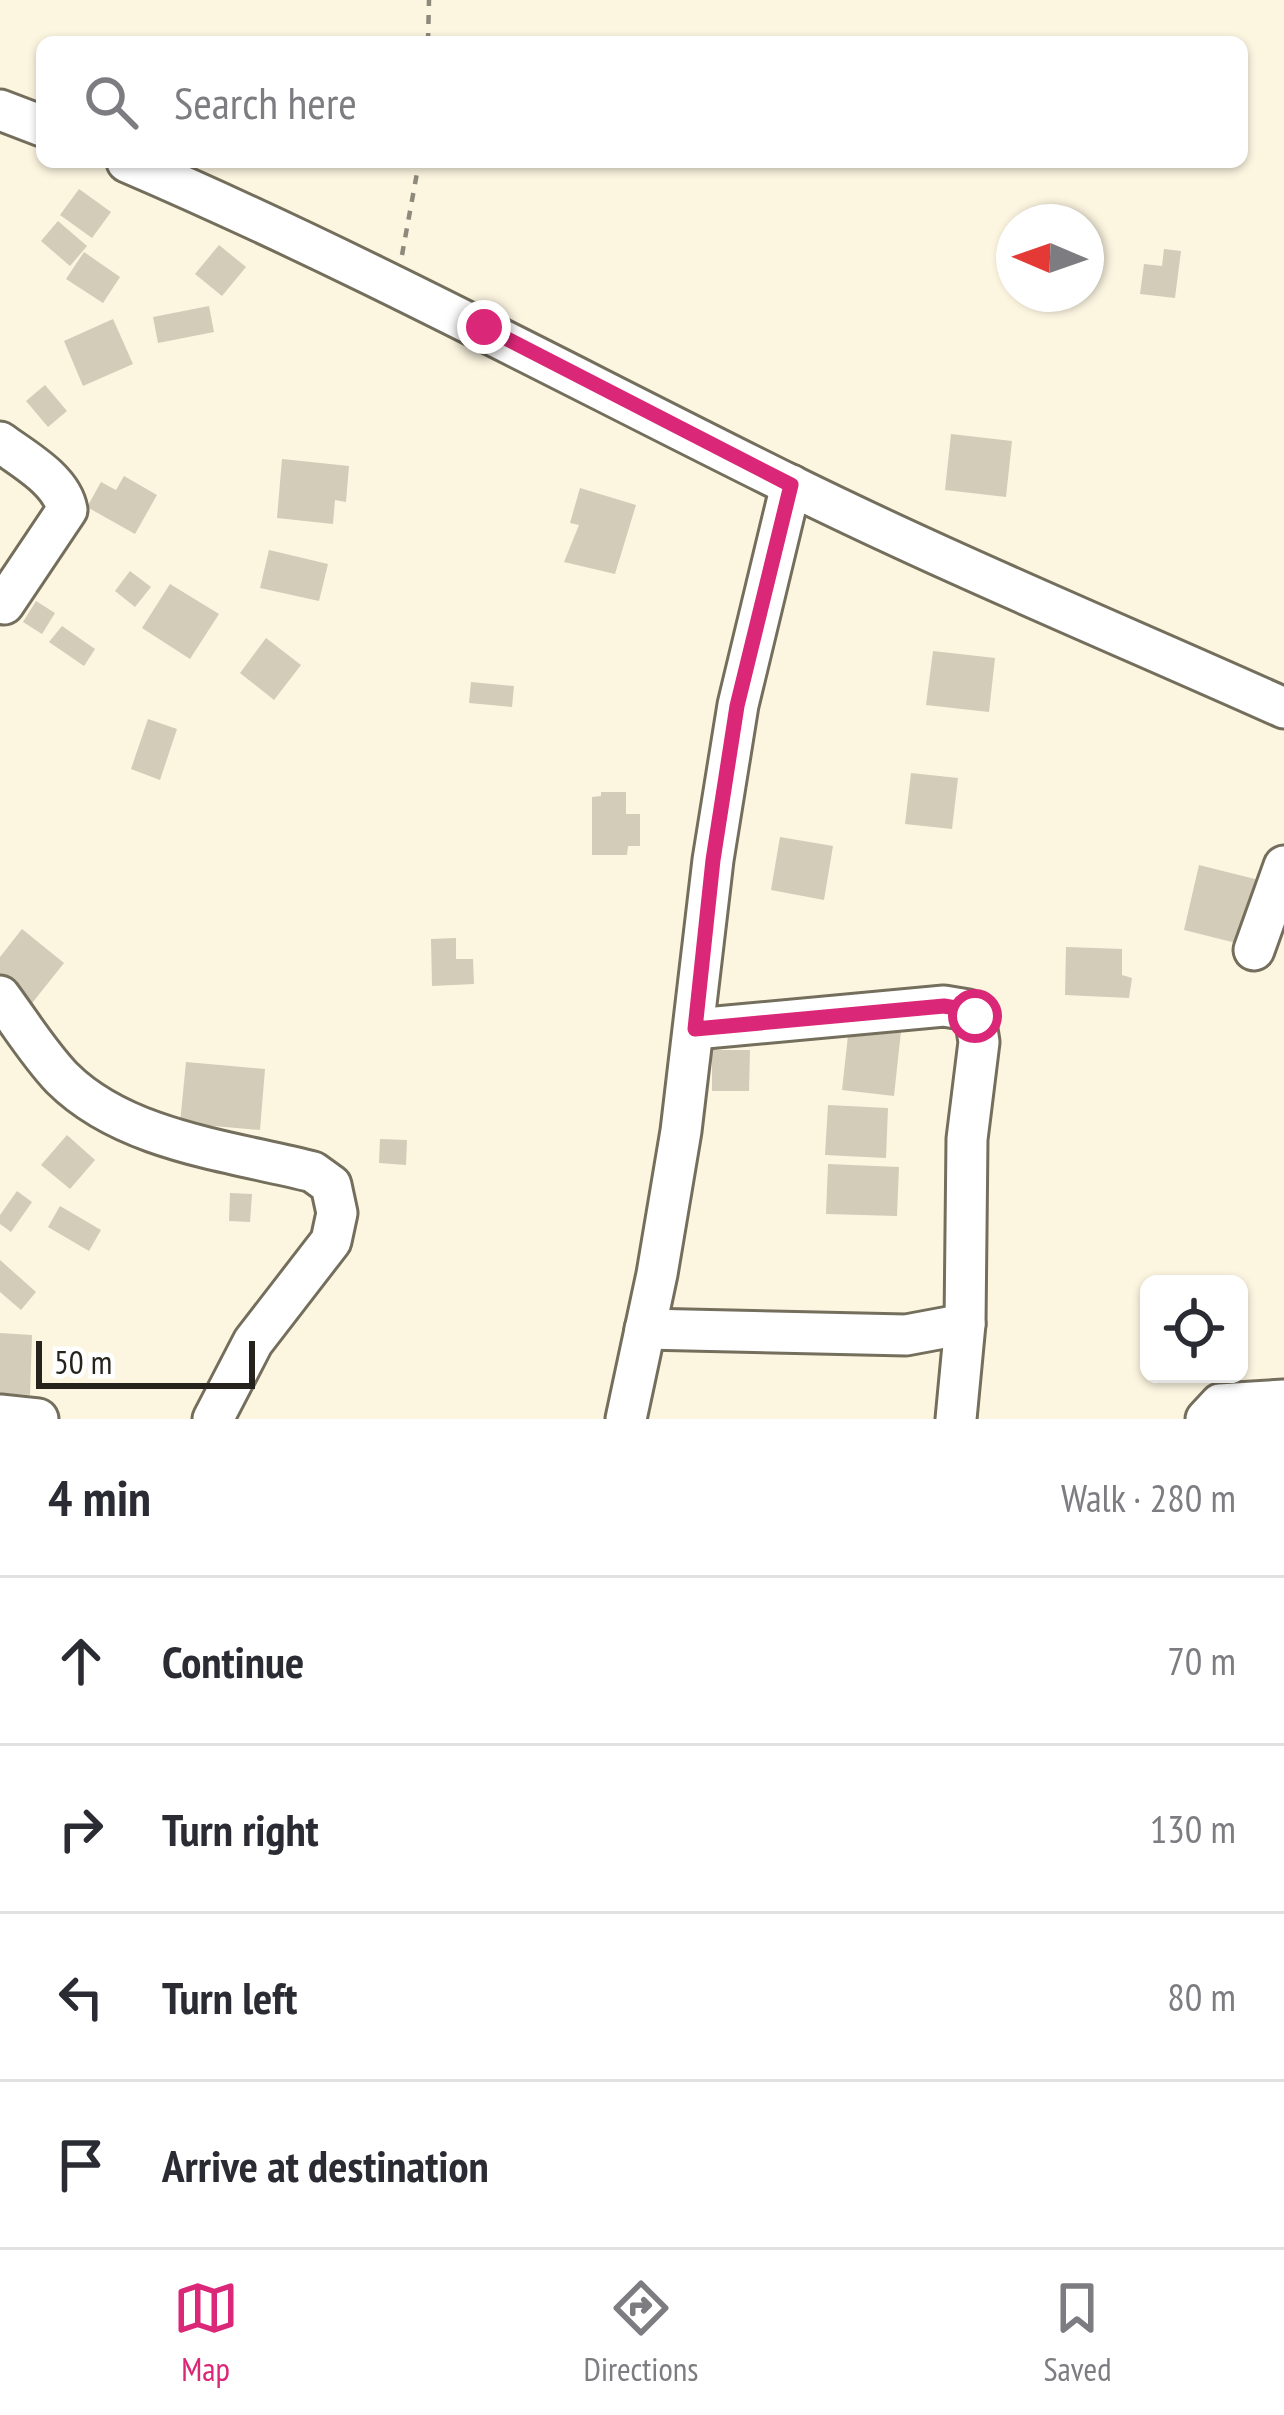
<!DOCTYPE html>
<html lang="en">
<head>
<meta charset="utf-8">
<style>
	body { margin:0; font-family:"PT Sans Narrow",sans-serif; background:#f2f2f3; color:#2b2b33 }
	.controls { position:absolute; right:36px; bottom:36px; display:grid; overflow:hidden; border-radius:18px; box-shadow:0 3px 9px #0004 }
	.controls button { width:108px; height:108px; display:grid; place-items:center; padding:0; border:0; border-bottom:3px solid #e1e1e2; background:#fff; color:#2b2b33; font:60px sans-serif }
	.compass { position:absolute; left:996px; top:204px; width:108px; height:108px; border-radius:50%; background:#fff; box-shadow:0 3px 9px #0004; rotate:272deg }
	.scale { position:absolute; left:36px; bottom:30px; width:219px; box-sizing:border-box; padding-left:12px; border:6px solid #25231c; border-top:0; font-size:33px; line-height:42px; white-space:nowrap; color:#25231c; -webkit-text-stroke:9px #fff; paint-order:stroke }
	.stop { position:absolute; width:36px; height:36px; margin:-27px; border:9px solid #db2777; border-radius:50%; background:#fff }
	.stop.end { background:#db2777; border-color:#fff; box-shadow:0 3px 12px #0008 }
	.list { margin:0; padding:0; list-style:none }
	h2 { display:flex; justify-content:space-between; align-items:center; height:156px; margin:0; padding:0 48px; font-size:51px }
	h2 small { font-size:39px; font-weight:400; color:#7c7c81 }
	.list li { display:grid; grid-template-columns:78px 1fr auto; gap:36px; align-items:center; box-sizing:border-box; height:168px; padding:0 48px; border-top:3px solid #e1e1e2 }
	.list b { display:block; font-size:45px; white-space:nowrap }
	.list em { font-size:39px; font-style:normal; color:#7c7c81 }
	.icon { flex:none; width:66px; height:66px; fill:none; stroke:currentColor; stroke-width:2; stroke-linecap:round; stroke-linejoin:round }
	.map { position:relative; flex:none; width:1284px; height:1419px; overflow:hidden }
	.search { position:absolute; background:#fff; box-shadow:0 3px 9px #0004; left:36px; right:36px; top:36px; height:132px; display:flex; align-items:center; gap:30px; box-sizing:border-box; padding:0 42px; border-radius:18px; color:#7c7c81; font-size:45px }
	.sheet { height:828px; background:#fff }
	nav { display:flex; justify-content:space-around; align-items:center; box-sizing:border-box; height:168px; border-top:3px solid #e1e1e2; background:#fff; font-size:33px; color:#7c7c81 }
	nav a { display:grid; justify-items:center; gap:6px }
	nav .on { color:#db2777 }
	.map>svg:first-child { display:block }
	.building { fill:#d2ccb8 }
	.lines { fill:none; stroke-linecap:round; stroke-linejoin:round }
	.minor-casing { stroke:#746e5c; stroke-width:45 }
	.path { stroke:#8d897b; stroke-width:4.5; stroke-dasharray:9 9; stroke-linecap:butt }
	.minor { stroke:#fff; stroke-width:39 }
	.route { stroke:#db2777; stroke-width:15 }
</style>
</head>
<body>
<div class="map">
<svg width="1284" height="1419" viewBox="0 0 1284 1419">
	<rect width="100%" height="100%" fill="#fcf6e1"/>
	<g class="building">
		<path d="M79,189l32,23 -19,26 -32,-23z"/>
		<path d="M58,221l29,25 -17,20 -29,-25z"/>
		<path d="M219,245l27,22 -24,29 -27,-22z"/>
		<path d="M1164,249l17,2 -6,47 -35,-4 4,-30 18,2z"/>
		<path d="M84,252l36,25 -17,26 -37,-24z"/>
		<path d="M209,306l5,26 -56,11 -5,-26z"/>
		<path d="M113,319l20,45 -50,22 -19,-45z"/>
		<path d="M45,385l22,26 -19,16 -22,-26z"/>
		<path d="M951,434l61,7 -6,56 -61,-7z"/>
		<path d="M282,459l67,7 -3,36 -11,-2 -2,24 -56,-6z"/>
		<path d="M124,476l33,19 -22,39 -48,-27 14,-25 15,8z"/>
		<path d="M580,488l56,17 -21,69 -51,-12 15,-37 -9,-2z"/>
		<path d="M269,550l59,14 -9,37 -59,-13z"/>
		<path d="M130,571l21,16 -16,20 -20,-16z"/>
		<path d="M170,584l49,30 -29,45 -48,-31z"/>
		<path d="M36,601l19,12 -13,21 -19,-12z"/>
		<path d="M62,626l33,23 -11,17 -35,-24z"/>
		<path d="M266,638l35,27 -27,35 -34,-27z"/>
		<path d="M933,651l62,7 -6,54 -63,-7z"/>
		<path d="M471,682l43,4 -2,21 -43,-4z"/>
		<path d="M148,719l29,10 -17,51 -29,-11z"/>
		<path d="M911,773l47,5 -6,51 -47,-5z"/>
		<path d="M601,792h25v22h14v32h-12l-1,9h-35v-58l9,-1z"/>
		<path d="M780,837l53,9 -9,54 -53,-10z"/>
		<path d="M1199,865l60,15 -15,65 -60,-15z"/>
		<path d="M22,929l42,34 -39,49 -25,-20v-35z"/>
		<path d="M456,938v21h17l1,25 -42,2 -1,-47z"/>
		<path d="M1066,947l56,2v26l10,3 -3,20 -64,-3z"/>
		<path d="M849,1026l52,5 -7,65 -52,-6z"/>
		<path d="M712,1050h38l-1,41h-37z"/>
		<path d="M186,1062l79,7 -5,61 -80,-7z"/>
		<path d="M828,1105l60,3 -2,50 -61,-3z"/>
		<path d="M67,1135l28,25 -25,29 -29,-24z"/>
		<path d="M380,1139l27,1 -1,25 -27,-2z"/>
		<path d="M828,1164l71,3 -2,49 -71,-2z"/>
		<path d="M17,1191l15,11 -21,30 -11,-8v-9z"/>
		<path d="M230,1193l22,1 -2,28 -21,-1z"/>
		<path d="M60,1206l41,24 -12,21 -41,-24z"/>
		<path d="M0,1260l36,32 -15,18 -21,-18z"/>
		<path d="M0,1333l32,2 -2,60 -30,-2z"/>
	</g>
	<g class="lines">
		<defs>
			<g id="minor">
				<path d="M0,110l42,16"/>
				<path d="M127,162c226,97 441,213 661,322 162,80 331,150 496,224"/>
				<path d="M0,442c23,17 62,38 67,68l-63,94"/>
				<path d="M1254,950l30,-84"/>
				<path d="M0,996c20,27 39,58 62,82 63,63 169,73 251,94l18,13 6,28 -6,28 -78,101 -40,77"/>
				<path d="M695,1029l249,-23 24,4 7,6 4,26 -12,97 -2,185 -9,95"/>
				<path d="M645,1329l261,6 59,-11"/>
				<path d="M0,1415l38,4"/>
				<path d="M626,1419l31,-145 24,-143 32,-271 25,-155 53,-220"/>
				<path d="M1206,1419l14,-15 64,-4"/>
			</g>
		</defs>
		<use href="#minor" class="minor-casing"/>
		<g class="path">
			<path d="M428,42l1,-42"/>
			<path d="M402,255l17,-93"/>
		</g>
		<use href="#minor" class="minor"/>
	</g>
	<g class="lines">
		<path class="route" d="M484,327l307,158 -54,221 -24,154 -18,169 249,-23 24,4 7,6"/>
	</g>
</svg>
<div class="controls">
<button><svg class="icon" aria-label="locate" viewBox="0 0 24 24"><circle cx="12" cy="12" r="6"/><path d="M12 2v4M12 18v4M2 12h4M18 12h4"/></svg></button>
</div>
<svg class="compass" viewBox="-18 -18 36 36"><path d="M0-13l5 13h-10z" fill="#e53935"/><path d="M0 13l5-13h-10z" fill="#7c7c81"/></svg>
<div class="scale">50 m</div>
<div class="stop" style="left:975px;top:1016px"></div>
<div class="stop end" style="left:484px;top:327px"></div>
<div class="search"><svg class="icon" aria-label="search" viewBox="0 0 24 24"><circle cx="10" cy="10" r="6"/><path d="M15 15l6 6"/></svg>Search here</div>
</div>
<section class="sheet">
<h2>4 min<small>Walk · 280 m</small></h2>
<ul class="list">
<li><svg class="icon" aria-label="ahead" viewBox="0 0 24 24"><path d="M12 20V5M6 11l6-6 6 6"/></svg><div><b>Continue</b></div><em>70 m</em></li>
<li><svg class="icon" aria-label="right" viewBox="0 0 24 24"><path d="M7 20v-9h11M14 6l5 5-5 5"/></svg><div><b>Turn right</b></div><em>130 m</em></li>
<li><svg class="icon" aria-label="left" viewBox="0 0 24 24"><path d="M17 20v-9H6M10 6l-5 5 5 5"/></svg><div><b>Turn left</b></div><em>80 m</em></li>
<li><svg class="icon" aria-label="arrive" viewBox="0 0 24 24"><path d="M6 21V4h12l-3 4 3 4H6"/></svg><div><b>Arrive at destination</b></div></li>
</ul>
</section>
<nav>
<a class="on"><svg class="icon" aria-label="map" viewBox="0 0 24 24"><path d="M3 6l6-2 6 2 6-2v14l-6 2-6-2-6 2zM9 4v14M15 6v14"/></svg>Map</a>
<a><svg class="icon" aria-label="directions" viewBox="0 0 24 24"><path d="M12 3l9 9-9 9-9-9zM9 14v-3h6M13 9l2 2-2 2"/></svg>Directions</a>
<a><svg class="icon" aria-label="saved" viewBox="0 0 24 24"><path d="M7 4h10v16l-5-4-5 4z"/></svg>Saved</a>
</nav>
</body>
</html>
